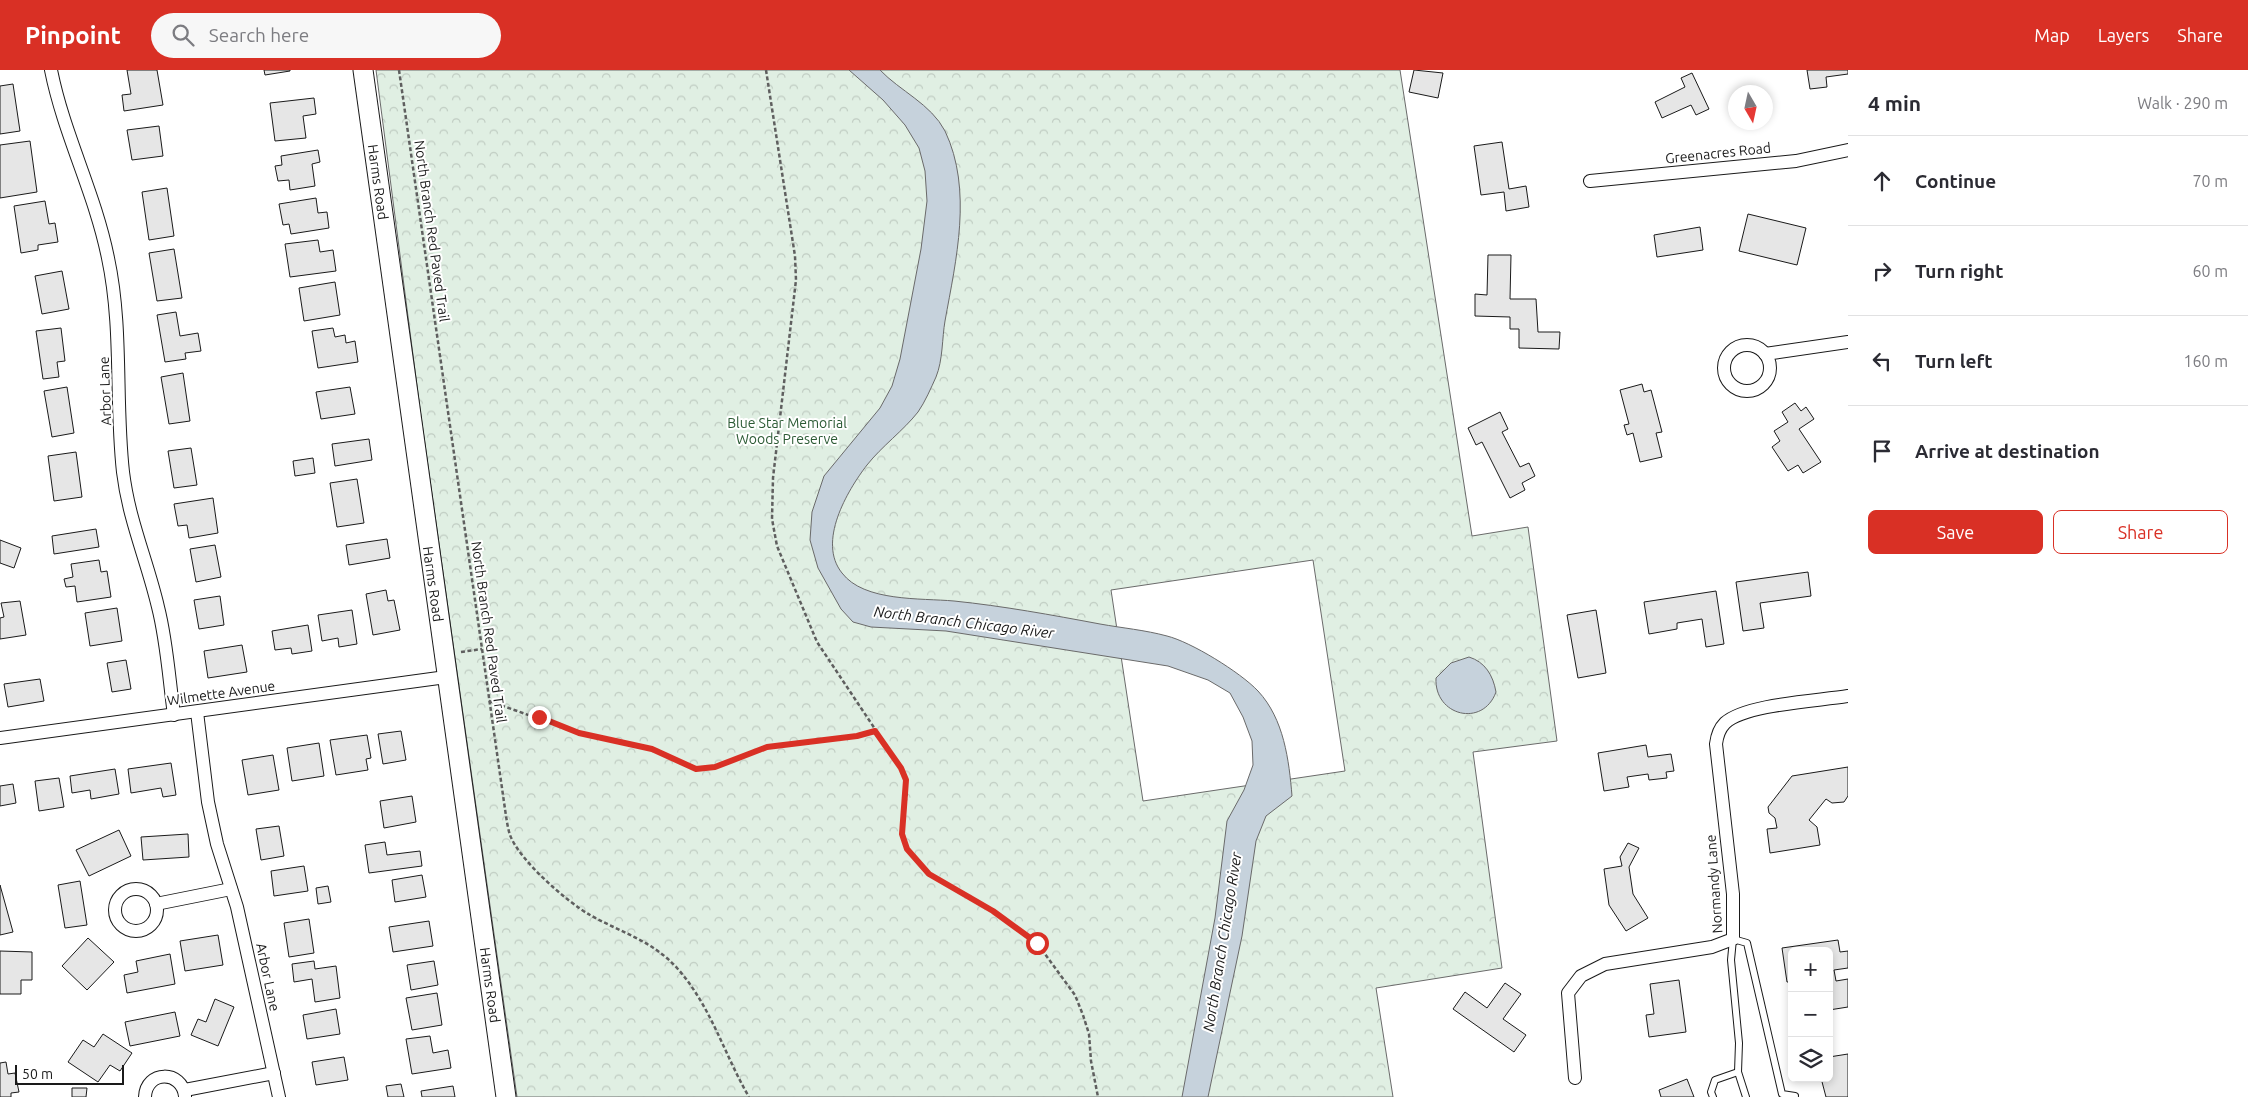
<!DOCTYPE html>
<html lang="en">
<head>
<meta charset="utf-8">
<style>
	body { margin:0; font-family:Ubuntu,sans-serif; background:#f7f7f7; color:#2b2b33 }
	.controls { position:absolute; right:15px; bottom:15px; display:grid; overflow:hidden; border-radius:8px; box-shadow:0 2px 8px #0003 }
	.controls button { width:45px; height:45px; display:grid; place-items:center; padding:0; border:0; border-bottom:1px solid #e1e1e2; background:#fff; color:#2b2b33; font:25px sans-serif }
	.compass { position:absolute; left:1728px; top:15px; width:45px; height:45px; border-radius:50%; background:#fff; box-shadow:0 2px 8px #0003; rotate:171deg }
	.scale { position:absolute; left:15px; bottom:12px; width:109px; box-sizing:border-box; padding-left:5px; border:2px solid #1a1a1a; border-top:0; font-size:14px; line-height:18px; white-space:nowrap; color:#1a1a1a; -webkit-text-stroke:4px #fff; paint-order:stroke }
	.stop { position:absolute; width:15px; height:15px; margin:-11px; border:4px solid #d93025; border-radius:50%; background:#fff }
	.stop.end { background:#d93025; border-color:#fff; box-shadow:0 1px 5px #0008 }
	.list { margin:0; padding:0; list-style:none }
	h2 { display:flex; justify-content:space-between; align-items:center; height:65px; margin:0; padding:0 20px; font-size:21px }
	h2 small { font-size:16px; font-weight:400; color:#7c7c81 }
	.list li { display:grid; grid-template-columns:32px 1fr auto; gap:15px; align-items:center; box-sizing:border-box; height:90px; padding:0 20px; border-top:1px solid #e1e1e2 }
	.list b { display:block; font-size:19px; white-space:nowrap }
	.list em { font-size:16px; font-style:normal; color:#7c7c81 }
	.actions { display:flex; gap:10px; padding:15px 20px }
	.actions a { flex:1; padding:11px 0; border:1px solid #d93025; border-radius:8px; text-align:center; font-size:18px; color:#d93025 }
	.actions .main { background:#d93025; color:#fff }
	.icon { flex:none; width:28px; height:28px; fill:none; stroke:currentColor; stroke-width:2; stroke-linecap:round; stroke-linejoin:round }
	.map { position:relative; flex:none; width:1848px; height:1027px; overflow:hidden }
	header { display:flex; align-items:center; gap:30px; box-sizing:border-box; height:70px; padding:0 25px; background:#d93025; color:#fff }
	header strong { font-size:24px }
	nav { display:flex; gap:28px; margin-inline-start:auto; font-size:18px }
	.search { width:350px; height:45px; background:#f7f7f7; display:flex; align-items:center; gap:12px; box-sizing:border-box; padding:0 18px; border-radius:28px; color:#7c7c81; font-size:19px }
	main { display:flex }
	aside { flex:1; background:#fff }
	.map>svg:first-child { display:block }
	.park { fill:url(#park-crowns); stroke:#6a6a6a; fill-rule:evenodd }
	.water { fill:#c6d2dc; stroke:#6a6a6a }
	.building { fill:#e6e6e6; stroke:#1a1a1a }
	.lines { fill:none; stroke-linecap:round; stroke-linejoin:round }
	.service-casing { stroke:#1a1a1a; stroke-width:8 }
	.minor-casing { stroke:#1a1a1a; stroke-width:14 }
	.secondary-casing { stroke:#1a1a1a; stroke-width:21 }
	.path { stroke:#5f5f5f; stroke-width:2.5; stroke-dasharray:4 2.5; stroke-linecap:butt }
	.service { stroke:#fff; stroke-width:6 }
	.minor { stroke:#fff; stroke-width:12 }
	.secondary { stroke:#fff; stroke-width:19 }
	.route { stroke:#d93025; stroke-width:6 }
	.labels { text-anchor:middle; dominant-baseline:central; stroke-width:4; stroke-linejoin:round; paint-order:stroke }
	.street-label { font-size:14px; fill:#1a1a1a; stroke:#fff }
	.park-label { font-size:14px; fill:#2b5a34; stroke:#fff }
	.water-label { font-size:15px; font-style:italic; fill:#1a1a1a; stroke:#fff }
</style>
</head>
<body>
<header>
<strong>Pinpoint</strong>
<div class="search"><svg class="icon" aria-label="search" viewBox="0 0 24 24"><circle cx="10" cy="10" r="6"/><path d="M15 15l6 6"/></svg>Search here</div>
<nav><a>Map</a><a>Layers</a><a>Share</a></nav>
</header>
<main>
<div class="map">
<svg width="1848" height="1027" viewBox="0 0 1848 1027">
	<defs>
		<pattern id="park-crowns" width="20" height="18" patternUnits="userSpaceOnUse" patternTransform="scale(1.25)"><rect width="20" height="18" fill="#e0efe3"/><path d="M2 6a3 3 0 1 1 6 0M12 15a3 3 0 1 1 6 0" fill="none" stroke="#c0ccc2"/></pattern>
	</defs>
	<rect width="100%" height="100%" fill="#fff"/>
	<path class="park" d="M376,0h1024l72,466 56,-9 29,214 -84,11 29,216 -126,20 17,109h-876l-97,-688zM1313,490l32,211 -202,30 -32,-211z"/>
	<g class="water">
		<path d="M849,0h31c20,21 51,34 65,61 28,59 11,129 0,190 -3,17 -2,39 -9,56 -5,11 -11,25 -18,35 -15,19 -36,34 -51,53 -20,26 -50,77 -25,108 22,29 79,25 112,28 49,5 98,14 146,23 22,4 45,6 67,12 24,6 73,36 91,55 26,28 31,69 34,105l-26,20 -10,25 -14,95 -34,161h-26l33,-179 12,-97 17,-31 9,-25 -1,-24 -9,-24 -13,-24 -22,-13 -40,-14 -222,-35 -75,-4 -18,-5 -12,-13 -23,-41 -8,-28 2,-28 12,-36 56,-68 12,-22 8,-27 21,-110 6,-48 -2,-30 -6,-23 -14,-23 -22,-25z"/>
		<path d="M1469,587c16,5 24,18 27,35 -13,36 -62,24 -60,-14l15,-15z"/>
	</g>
	<g class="building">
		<path d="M127,0h30l6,35 -39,6 -2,-16 9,-1z"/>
		<path d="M264,0h26v1l-25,4z"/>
		<path d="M1414,0l29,3 -5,25 -29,-6z"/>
		<path d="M1807,0h41v4l-22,3 1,10 -17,2z"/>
		<path d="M1692,3l17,36 -13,6 -5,-10 -29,13 -7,-16 30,-15 -4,-9z"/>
		<path d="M13,14l7,47 -20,3v-48z"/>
		<path d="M314,28l2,16 -13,2 3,22 -31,3 -5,-38z"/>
		<path d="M159,56l4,30 -31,4 -5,-30z"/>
		<path d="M30,71l7,51 -37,6v-53z"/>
		<path d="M1502,72l7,47 17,-3 3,21 -23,4 -2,-19 -23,3 -7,-49z"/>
		<path d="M318,80l2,12 -8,2 3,22 -25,4 -1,-10 -11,1 -3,-15 7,-1 -1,-9z"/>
		<path d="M167,118l7,48 -25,4 -7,-48z"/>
		<path d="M316,128l2,15 9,-1 2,16 -38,6 -2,-10 -6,1 -4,-21z"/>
		<path d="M45,131l4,23 6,-1 3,19 -20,3v5l-17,3 -7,-47z"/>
		<path d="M1748,144l58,14 -9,37 -58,-14z"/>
		<path d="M1700,157l3,23 -46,7 -3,-22z"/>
		<path d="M318,170l2,12 13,-2 3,21 -46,6 -5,-33z"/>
		<path d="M174,179l8,49 -25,3 -8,-48z"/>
		<path d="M1488,185h23l-1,44h26l2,33h22l-1,17 -40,-1v-19h-9v-12l-35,-1v-22l12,1z"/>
		<path d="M62,201l7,38 -27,5 -7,-38z"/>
		<path d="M335,212l5,33 -36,6 -5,-33z"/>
		<path d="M176,242l4,24 18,-3 3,18 -16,2 1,6 -21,3 -8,-47z"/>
		<path d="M61,258l4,33 -8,1 2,15 -16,2 -7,-48z"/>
		<path d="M333,258l2,9 10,-2 1,8 9,-2 3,21 -40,6 -6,-37z"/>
		<path d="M183,303l7,48 -21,3 -8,-47z"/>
		<path d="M1642,314l2,8 7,-2 11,42 -6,1 6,24 -22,5 -7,-29 -6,2 -3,-10 5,-1 -9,-34z"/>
		<path d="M67,317l7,46 -22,4 -8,-46z"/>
		<path d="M350,317l5,27 -34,5 -5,-27z"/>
		<path d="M1795,333l6,8 5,-4 8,12 -15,10 22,33 -18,11 -5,-8 -10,6 -16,-24 8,-6 -6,-10 14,-9 -6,-10z"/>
		<path d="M1500,342l8,17 -6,3 18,35 9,-4 6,13 -13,7 3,7 -15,8 -28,-56 -6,3 -8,-17z"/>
		<path d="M369,369l3,21 -37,6 -3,-22z"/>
		<path d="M191,378l6,37 -23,3 -6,-37z"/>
		<path d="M76,382l6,45 -28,4 -6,-45z"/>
		<path d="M313,388l2,15 -20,3 -2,-15z"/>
		<path d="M357,409l7,44 -27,4 -7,-44z"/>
		<path d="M213,428l5,35 -29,5 -2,-13 -9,1 -4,-22z"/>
		<path d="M96,459l3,18 -45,7 -2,-18z"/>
		<path d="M387,469l3,19 -41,7 -3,-20z"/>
		<path d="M0,470l21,8 -7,20 -14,-5z"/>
		<path d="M215,475l6,32 -25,5 -6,-33z"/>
		<path d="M99,490l2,12 6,-1 4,26 -34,5 -2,-16 -9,1 -2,-8 9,-2 -2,-13z"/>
		<path d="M1808,502l3,24 -51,7 4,25 -21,3 -7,-49z"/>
		<path d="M386,520l2,11 6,-1 6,30 -27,5 -7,-41z"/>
		<path d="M1716,521l8,53 -18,3 -4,-28 -25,4v6l-28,5 -5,-32z"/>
		<path d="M220,526l4,29 -25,4 -5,-29z"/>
		<path d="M20,531l6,34 -26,4v-21l4,-1 -3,-14z"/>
		<path d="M117,538l5,33 -32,5 -5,-33z"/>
		<path d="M352,540l5,34 -18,3 -1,-9 -16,3 -4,-26z"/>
		<path d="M1596,540l10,63 -28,5 -11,-63z"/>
		<path d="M308,555l4,26 -20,3 -1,-6 -16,2 -3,-19z"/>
		<path d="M242,575l5,27 -39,6 -4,-27z"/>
		<path d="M126,590l5,29 -19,3 -5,-29z"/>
		<path d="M40,609l4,22 -36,6 -4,-23z"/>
		<path d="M401,661l5,29 -23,4 -5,-30z"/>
		<path d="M367,665l4,23 -5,1 2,11 -32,5 -6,-35z"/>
		<path d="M319,673l5,33 -32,5 -5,-33z"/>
		<path d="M1646,675l2,12 23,-3 3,17 -8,1 1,6 -18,2 -1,-6 -21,3 2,10 -25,4 -6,-38z"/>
		<path d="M273,685l6,35 -31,5 -6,-35z"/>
		<path d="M171,693l5,32 -13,2 -2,-9 -30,5 -3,-24z"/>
		<path d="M1848,697v29l-4,6 -12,1 -6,-4 -17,21 8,7 3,18 -50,8 -3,-24 10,-1 -2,-10 -6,-5 -1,-6 24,-31z"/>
		<path d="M115,699l4,25 -28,5 -1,-9 -18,3 -2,-17z"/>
		<path d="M59,708l5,29 -25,4 -4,-30z"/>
		<path d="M13,714l3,19 -16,3v-20z"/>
		<path d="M412,726l4,26 -32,6 -4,-27z"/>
		<path d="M279,756l5,30 -23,4 -5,-31z"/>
		<path d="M119,760l12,26 -42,20 -13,-26z"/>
		<path d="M188,764l1,23 -46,3 -2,-23z"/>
		<path d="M385,772l2,13 33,-4 2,15 -53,7 -4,-28z"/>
		<path d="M1628,773l11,5 -10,19 4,27 15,24 -22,13 -17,-26 -5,-36 18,-3 -2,-9z"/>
		<path d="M304,796l4,25 -34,5 -3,-25z"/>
		<path d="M422,805l4,22 -31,5 -3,-22z"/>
		<path d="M80,811l7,44 -22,3 -7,-43z"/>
		<path d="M0,815l13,47 -13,3z"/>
		<path d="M328,816l3,16 -13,2 -2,-16z"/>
		<path d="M309,849l5,34 -25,4 -5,-34z"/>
		<path d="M429,851l4,25 -40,6 -4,-25z"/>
		<path d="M218,865l5,30 -38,6 -5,-30z"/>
		<path d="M88,868l26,24 -27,28 -25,-24z"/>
		<path d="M1838,870l2,12 8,-1v17l-14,2 2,11 12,-2v28l-19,3v-59h-37v31h-5l-5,-34z"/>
		<path d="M0,881l32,1v28h-11v14h-21z"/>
		<path d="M170,884l5,30 -48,9 -3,-18 14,-3 -2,-11z"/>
		<path d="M314,891l1,8 21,-3 4,32 -25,4 -3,-23 -18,3 -2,-18z"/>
		<path d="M434,891l4,24 -27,5 -4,-25z"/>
		<path d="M1679,910l7,52 -37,5 -3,-22 8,-1 -4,-30z"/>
		<path d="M1505,913l16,11 -18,25 23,16 -12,17 -61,-43 12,-17 22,16z"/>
		<path d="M437,923l5,32 -30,5 -6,-32z"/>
		<path d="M215,929l19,8 -16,39 -27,-11 7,-16 8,3z"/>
		<path d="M336,939l4,25 -33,5 -4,-24z"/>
		<path d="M175,942l5,24 -50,10 -5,-24z"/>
		<path d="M103,964l29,19 -12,18 -10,-6 -12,17 -30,-20 15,-22 11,7z"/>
		<path d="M430,966l3,17 15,-3 3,18 -39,6 -6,-35z"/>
		<path d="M1848,984v43h-22l-5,-19h8v-21z"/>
		<path d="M344,987l4,23 -32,5 -4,-23z"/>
		<path d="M6,992l2,12 7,-1 4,19 -8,1v4h-11v-34z"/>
		<path d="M1687,1009l7,18h-33l-2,-7z"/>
		<path d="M401,1014l3,13h-16l-2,-11z"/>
		<path d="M453,1016l2,11h-33l-1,-6z"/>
		<path d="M72,1018h15l-1,9h-14z"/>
	</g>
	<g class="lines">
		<defs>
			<g id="service">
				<path d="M1713,1027l-2,-5 4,-12 23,-8"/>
				<path d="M1746,1027l-8,-25 1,-29 -8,-83 2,-21 14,4 35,151 13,2"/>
			</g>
			<g id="minor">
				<path d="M51,0c13,65 44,123 57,188 15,70 7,143 15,214 6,49 24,88 35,135 9,35 11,72 16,108"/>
				<path d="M1590,111l206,-20 52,-11"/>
				<circle cx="1747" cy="298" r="23"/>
				<path d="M1765,284l83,-12"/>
				<path d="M197,642l11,90 9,42 20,63 42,190"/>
				<path d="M0,668l446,-61"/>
				<circle cx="136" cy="840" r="21"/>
				<path d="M156,834l75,-15"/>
				<path d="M1575,1008l-7,-85 13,-17 24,-12 107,-17 21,-8v-45l-17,-150c1,-8 3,-15 9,-21 21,-19 93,-22 123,-27"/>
				<path d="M185,1020l89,-17"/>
				<path d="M145,1027c1,-27 37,-27 40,-1"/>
			</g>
			<path id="secondary" d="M363,0l143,1027"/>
		</defs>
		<use href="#service" class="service-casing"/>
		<use href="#minor" class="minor-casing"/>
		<use href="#secondary" class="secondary-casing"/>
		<g class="path">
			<path d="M399,0l107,746c1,6 2,13 4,19 9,25 57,67 80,80 30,17 63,26 87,53 34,38 47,86 72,129"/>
			<path d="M766,0l29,186 1,24 -23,198 -1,41 5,27 40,96 84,126 6,22 -5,44 5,15 22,25 64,37 44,32 38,52 8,20 6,19 2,27 7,36"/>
			<path d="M461,582l21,-3"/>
			<path d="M489,631l90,32 73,16 44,20 19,-2 52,-20 90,-11 18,-5"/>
		</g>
		<use href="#service" class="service"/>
		<use href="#minor" class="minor"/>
		<use href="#secondary" class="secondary"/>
	</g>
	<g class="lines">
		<path class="route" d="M539,647l40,16 73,16 44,20 19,-2 52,-20 90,-11 18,-5 26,37 5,12 -4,54 5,15 22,25 64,37 44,32"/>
	</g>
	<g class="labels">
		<g class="street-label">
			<text transform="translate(1718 83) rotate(-6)">Greenacres Road</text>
			<text transform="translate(378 112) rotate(82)">Harms Road</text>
			<text transform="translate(432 161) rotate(82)">North Branch Red Paved Trail</text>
			<text transform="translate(105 321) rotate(-92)">Arbor Lane</text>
			<text transform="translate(433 514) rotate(82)">Harms Road</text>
			<text transform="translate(489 562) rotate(82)">North Branch Red Paved Trail</text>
			<text transform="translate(221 623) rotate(-8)">Wilmette Avenue</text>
			<text transform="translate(1714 814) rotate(-94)">Normandy Lane</text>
			<text transform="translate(268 907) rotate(78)">Arbor Lane</text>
			<text transform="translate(490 915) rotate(82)">Harms Road</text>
		</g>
		<g class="park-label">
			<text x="787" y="353">Blue Star Memorial<tspan x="787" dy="16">Woods Preserve</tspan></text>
		</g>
		<g class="water-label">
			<text transform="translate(964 552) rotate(7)">North Branch Chicago River</text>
			<text transform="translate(1222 872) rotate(-81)">North Branch Chicago River</text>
		</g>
	</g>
</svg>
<div class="controls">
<button>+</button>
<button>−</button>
<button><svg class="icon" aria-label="layers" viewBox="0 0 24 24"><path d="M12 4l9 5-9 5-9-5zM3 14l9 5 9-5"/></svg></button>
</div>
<svg class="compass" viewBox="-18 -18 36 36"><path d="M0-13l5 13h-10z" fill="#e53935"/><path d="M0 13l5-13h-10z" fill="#7c7c81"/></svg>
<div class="scale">50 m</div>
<div class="stop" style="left:1037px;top:873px"></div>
<div class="stop end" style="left:539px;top:647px"></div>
</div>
<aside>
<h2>4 min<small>Walk · 290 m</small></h2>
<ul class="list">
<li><svg class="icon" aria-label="ahead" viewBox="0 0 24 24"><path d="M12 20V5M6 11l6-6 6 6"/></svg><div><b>Continue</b></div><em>70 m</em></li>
<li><svg class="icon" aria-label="right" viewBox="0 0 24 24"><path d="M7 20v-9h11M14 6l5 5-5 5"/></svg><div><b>Turn right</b></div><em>60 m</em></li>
<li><svg class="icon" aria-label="left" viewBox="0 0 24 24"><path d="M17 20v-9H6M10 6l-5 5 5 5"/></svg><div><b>Turn left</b></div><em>160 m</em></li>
<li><svg class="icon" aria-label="arrive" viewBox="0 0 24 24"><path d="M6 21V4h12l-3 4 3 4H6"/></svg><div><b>Arrive at destination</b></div></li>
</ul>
<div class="actions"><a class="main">Save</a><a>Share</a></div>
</aside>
</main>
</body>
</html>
